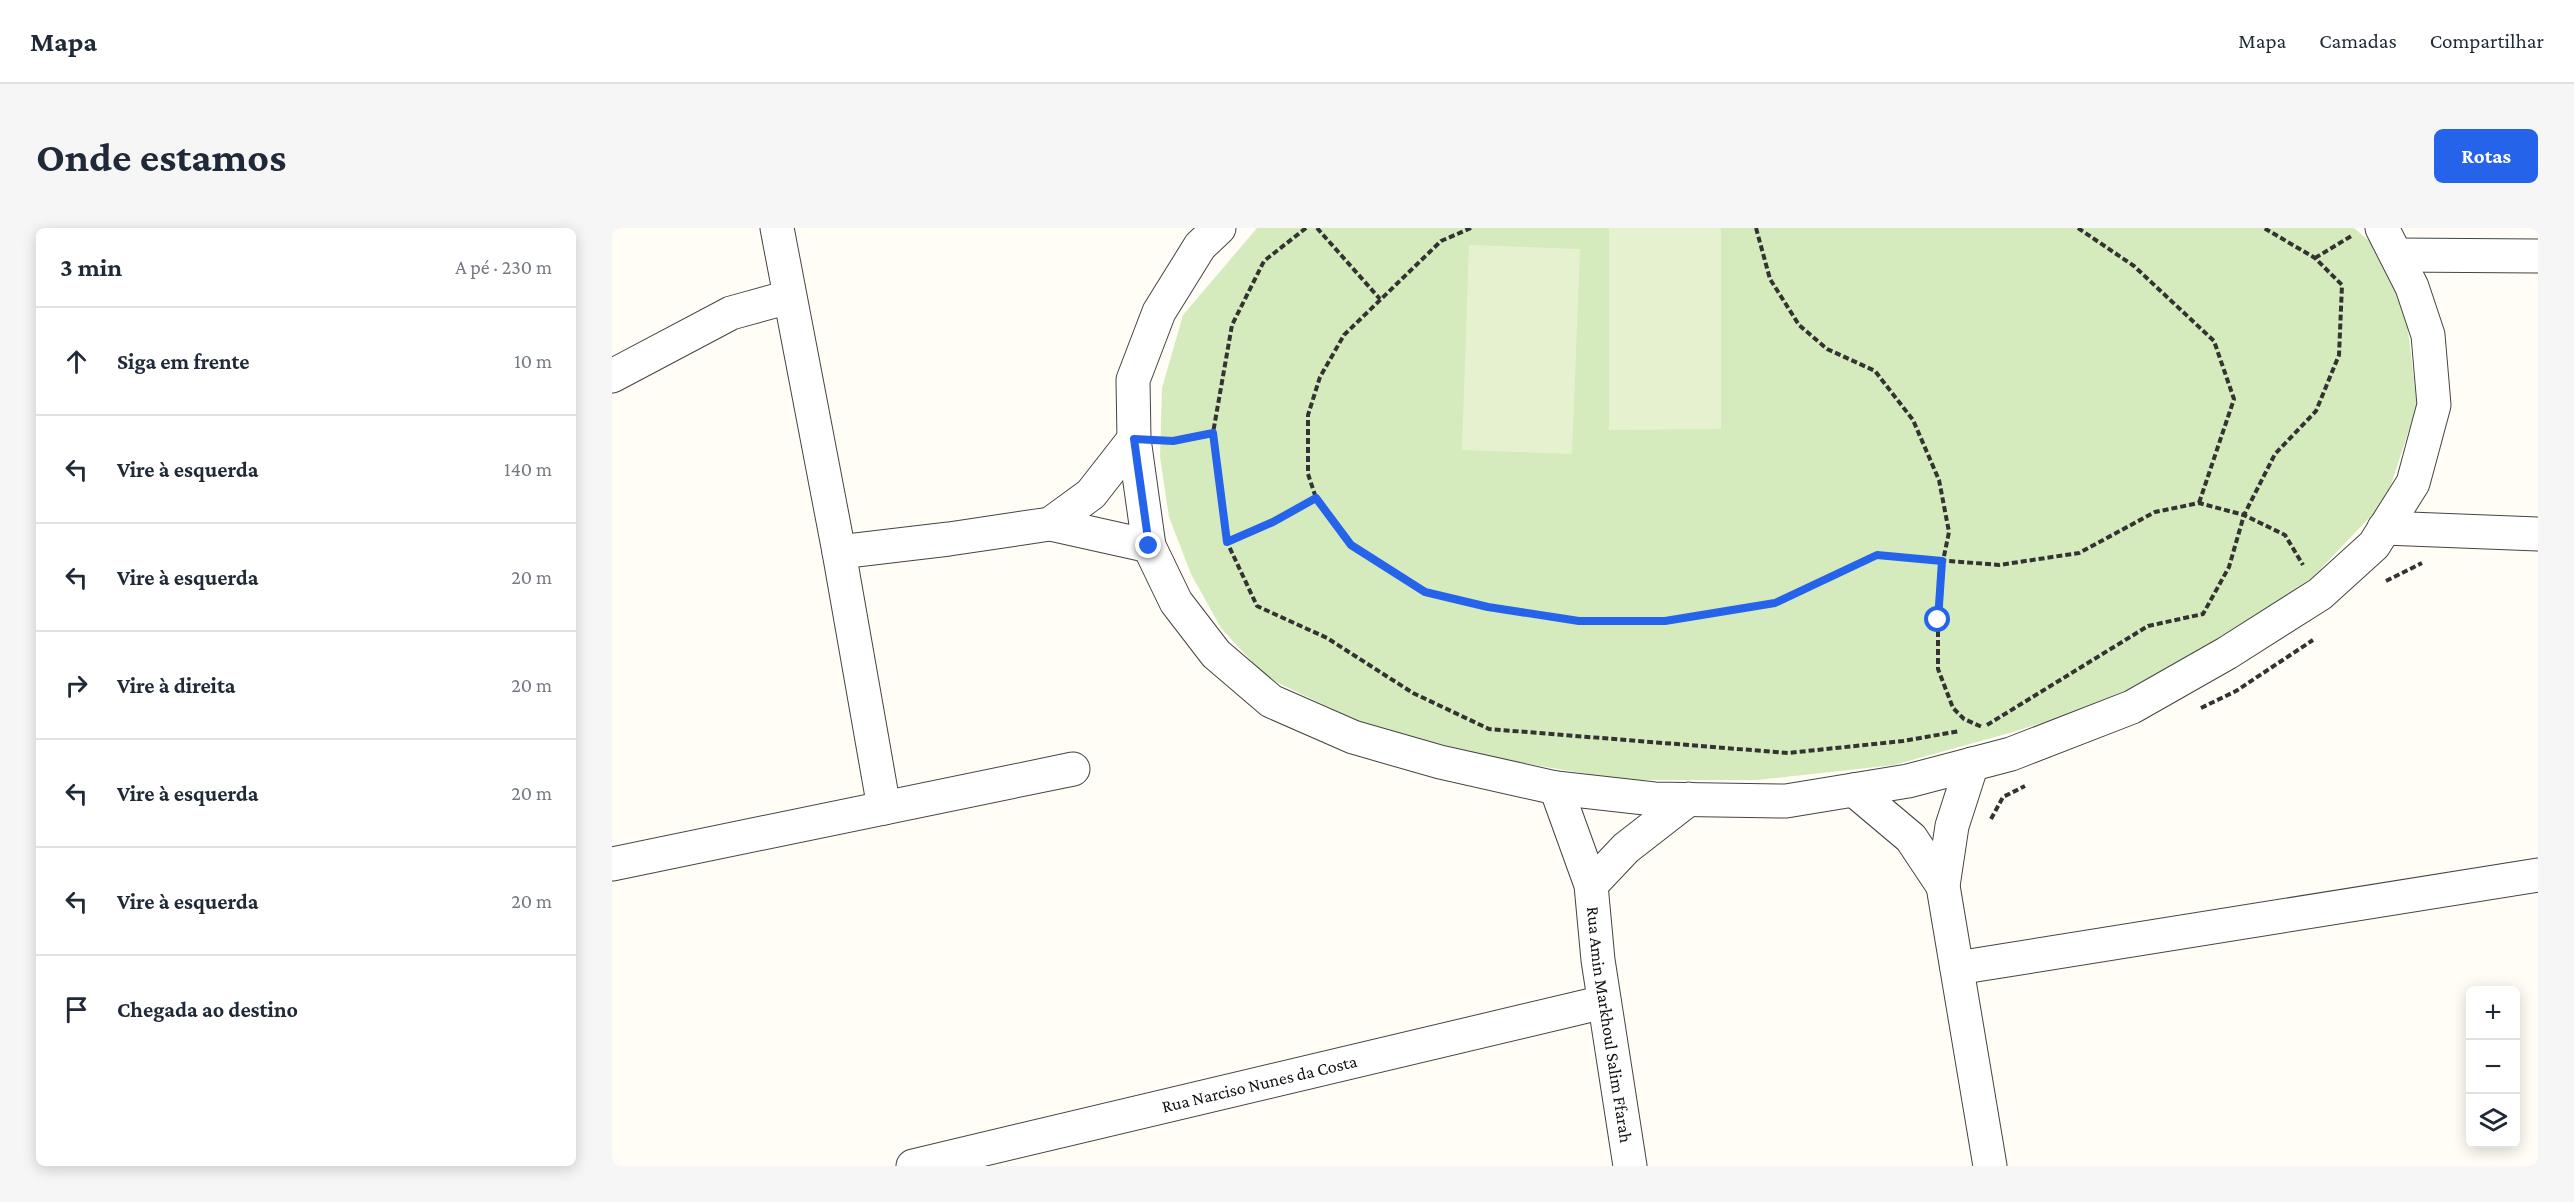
<!DOCTYPE html>
<html lang="pt">
<head>
<meta charset="utf-8">
<style>
	body { margin:0; font-family:"Crimson Pro",serif; background:#f6f6f7; color:#1f2937 }
	.controls { position:absolute; right:18px; bottom:18px; display:grid; overflow:hidden; border-radius:9px; box-shadow:0 3px 15px #0003 }
	.controls button { width:54px; height:54px; display:grid; place-items:center; padding:0; border:0; border-bottom:2px solid #e0e1e3; background:#fff; color:#1f2937; font:30px sans-serif }
	.stop { position:absolute; width:18px; height:18px; margin:-14px; border:4px solid #2563eb; border-radius:50%; background:#fff }
	.stop.end { background:#2563eb; border-color:#fff; box-shadow:0 2px 6px #0008 }
	.list { margin:0; padding:0; list-style:none }
	h2 { display:flex; justify-content:space-between; align-items:center; height:78px; margin:0; padding:0 24px; font-size:26px }
	h2 small { font-size:20px; font-weight:400; color:#747a83 }
	.list li { display:grid; grid-template-columns:39px 1fr auto; gap:18px; align-items:center; box-sizing:border-box; height:108px; padding:0 24px; border-top:2px solid #e0e1e3 }
	.list b { display:block; font-size:22px; white-space:nowrap }
	.list em { font-size:20px; font-style:normal; color:#747a83 }
	.icon { flex:none; width:33px; height:33px; fill:none; stroke:currentColor; stroke-width:2; stroke-linecap:round; stroke-linejoin:round }
	.map { position:relative; flex:none; width:1926px; height:938px; overflow:hidden; border-radius:9px }
	header { display:flex; align-items:center; gap:36px; box-sizing:border-box; height:84px; padding:0 30px; background:#fff; border-bottom:2px solid #e0e1e3 }
	header strong { font-size:28px }
	nav { display:flex; gap:33px; margin-inline-start:auto; font-size:21px }
	.intro { display:flex; align-items:center; justify-content:space-between; box-sizing:border-box; height:144px; padding:0 36px }
	h1 { margin:0; font-size:42px }
	.button { padding:15px 27px; border-radius:9px; background:#2563eb; color:#fff; font-size:21px; font-weight:700 }
	main { display:flex; gap:36px; padding:0 36px }
	aside { flex:1; background:#fff; border-radius:9px; box-shadow:0 3px 15px #0003 }
	.map>svg:first-child { display:block }
	.green { fill:#d5ebbd }
	.pitch { fill:#e6f2cf }
	.lines { fill:none; stroke-linecap:round; stroke-linejoin:round }
	.minor-casing { stroke:#444; stroke-width:35 }
	.path { stroke:#333; stroke-width:4; stroke-dasharray:6 3; stroke-linecap:butt }
	.minor { stroke:#fff; stroke-width:33 }
	.route { stroke:#2563eb; stroke-width:8 }
	.labels { text-anchor:middle; dominant-baseline:central; stroke-width:6; stroke-linejoin:round; paint-order:stroke }
	.street-label { font-size:18px; fill:#111; stroke:#fff }
</style>
</head>
<body>
<header>
<strong>Mapa</strong>
<nav><a>Mapa</a><a>Camadas</a><a>Compartilhar</a></nav>
</header>
<div class="intro"><h1>Onde estamos</h1><a class="button">Rotas</a></div>
<main>
<aside>
<h2>3 min<small>A pé · 230 m</small></h2>
<ul class="list">
<li><svg class="icon" aria-label="ahead" viewBox="0 0 24 24"><path d="M12 20V5M6 11l6-6 6 6"/></svg><div><b>Siga em frente</b></div><em>10 m</em></li>
<li><svg class="icon" aria-label="left" viewBox="0 0 24 24"><path d="M17 20v-9H6M10 6l-5 5 5 5"/></svg><div><b>Vire à esquerda</b></div><em>140 m</em></li>
<li><svg class="icon" aria-label="left" viewBox="0 0 24 24"><path d="M17 20v-9H6M10 6l-5 5 5 5"/></svg><div><b>Vire à esquerda</b></div><em>20 m</em></li>
<li><svg class="icon" aria-label="right" viewBox="0 0 24 24"><path d="M7 20v-9h11M14 6l5 5-5 5"/></svg><div><b>Vire à direita</b></div><em>20 m</em></li>
<li><svg class="icon" aria-label="left" viewBox="0 0 24 24"><path d="M17 20v-9H6M10 6l-5 5 5 5"/></svg><div><b>Vire à esquerda</b></div><em>20 m</em></li>
<li><svg class="icon" aria-label="left" viewBox="0 0 24 24"><path d="M17 20v-9H6M10 6l-5 5 5 5"/></svg><div><b>Vire à esquerda</b></div><em>20 m</em></li>
<li><svg class="icon" aria-label="arrive" viewBox="0 0 24 24"><path d="M6 21V4h12l-3 4 3 4H6"/></svg><div><b>Chegada ao destino</b></div></li>
</ul>
</aside>
<div class="map">
<svg width="1926" height="938" viewBox="0 0 1926 938">
	<rect width="100%" height="100%" fill="#fffdf5"/>
	<path class="green" d="M645,0h1097l19,16 32,62 12,99 -31,95 -75,79 -77,52 -106,64 -115,37 -119,33 -136,15h-135l-124,-21 -131,-33 -102,-49 -45,-49 -30,-54 -22,-57 -9,-60 2,-69 21,-73z"/>
	<g class="pitch">
		<path d="M997,0h112v201l-112,1z"/>
		<path d="M857,17l111,4 -8,205 -110,-4z"/>
	</g>
	<g class="lines">
		<defs>
			<g id="minor">
				<path d="M165,0l62,324 45,256"/>
				<path d="M607,0l-19,18 -41,66 -26,68 1,59 15,107 27,56 40,52 55,47 82,36 87,25 116,26 98,11 132,2 122,-20 103,-27 121,-47 95,-54 93,-59 54,-49 39,-62 21,-78 -6,-70 -16,-48 -30,-59"/>
				<path d="M1784,27l142,1"/>
				<path d="M0,148l119,-63 58,-16"/>
				<path d="M438,296l41,-30 43,-55"/>
				<path d="M1772,300l154,6"/>
				<path d="M227,324l110,-13 101,-15 99,22"/>
				<path d="M1360,536l-20,62 -9,60 47,280"/>
				<path id="s1" d="M944,560l35,97 7,75 32,206"/>
				<path d="M1242,562l57,48 32,48"/>
				<path d="M0,636l461,-95"/>
				<path d="M979,657l35,-37 63,-49"/>
				<path d="M1345,740l581,-93"/>
				<path id="s2" d="M301,938l691,-164"/>
			</g>
		</defs>
		<use href="#minor" class="minor-casing"/>
		<g class="path">
			<path d="M694,0l-42,33 -32,64 -19,108 14,109 30,64 70,32 86,55 76,36 299,24 115,-12 57,-10"/>
			<path d="M705,0l63,71"/>
			<path d="M859,0l-30,13 -97,94 -24,42 -12,38v59l8,24 35,47 74,47 63,15 91,14h86l110,-18 102,-48 122,10 80,-12 76,-41 44,-9 45,12 41,20 18,30"/>
			<path d="M1144,0l14,51 29,46 28,24 48,22 38,49 26,60 10,52 -6,29 -5,59v49l15,39 11,11 18,8"/>
			<path d="M1466,0l56,38 80,75 20,58 -35,104"/>
			<path d="M1703,30l38,-23"/>
			<path d="M554,213l47,-8"/>
			<path d="M615,314l46,-20 43,-24"/>
			<path d="M1774,353l36,-18"/>
			<path d="M1589,480l35,-17 77,-51"/>
			<path d="M1375,497l161,-99 55,-12 26,-47 15,-52 31,-61 41,-43 23,-56 3,-70 -27,-27 -51,-30"/>
			<path d="M1379,591l12,-22 22,-11"/>
		</g>
		<use href="#minor" class="minor"/>
	</g>
	<g class="lines">
		<path class="route" d="M537,318l-15,-107 39,2 40,-8 14,109 46,-20 43,-24 35,47 74,47 63,15 91,14h86l110,-18 102,-48 65,6 -4,59"/>
	</g>
	<g class="labels">
		<g class="street-label">
			<text stroke="none"><textPath href="#s1" startOffset="244">Rua Amin Markhoul Salim Ffarah</textPath></text>
			<text stroke="none"><textPath href="#s2" startOffset="356">Rua Narciso Nunes da Costa</textPath></text>
		</g>
	</g>
</svg>
<div class="controls">
<button>+</button>
<button>−</button>
<button><svg class="icon" aria-label="layers" viewBox="0 0 24 24"><path d="M12 4l9 5-9 5-9-5zM3 14l9 5 9-5"/></svg></button>
</div>
<div class="stop" style="left:1326px;top:392px"></div>
<div class="stop end" style="left:537px;top:318px"></div>
</div>
</main>
</body>
</html>
